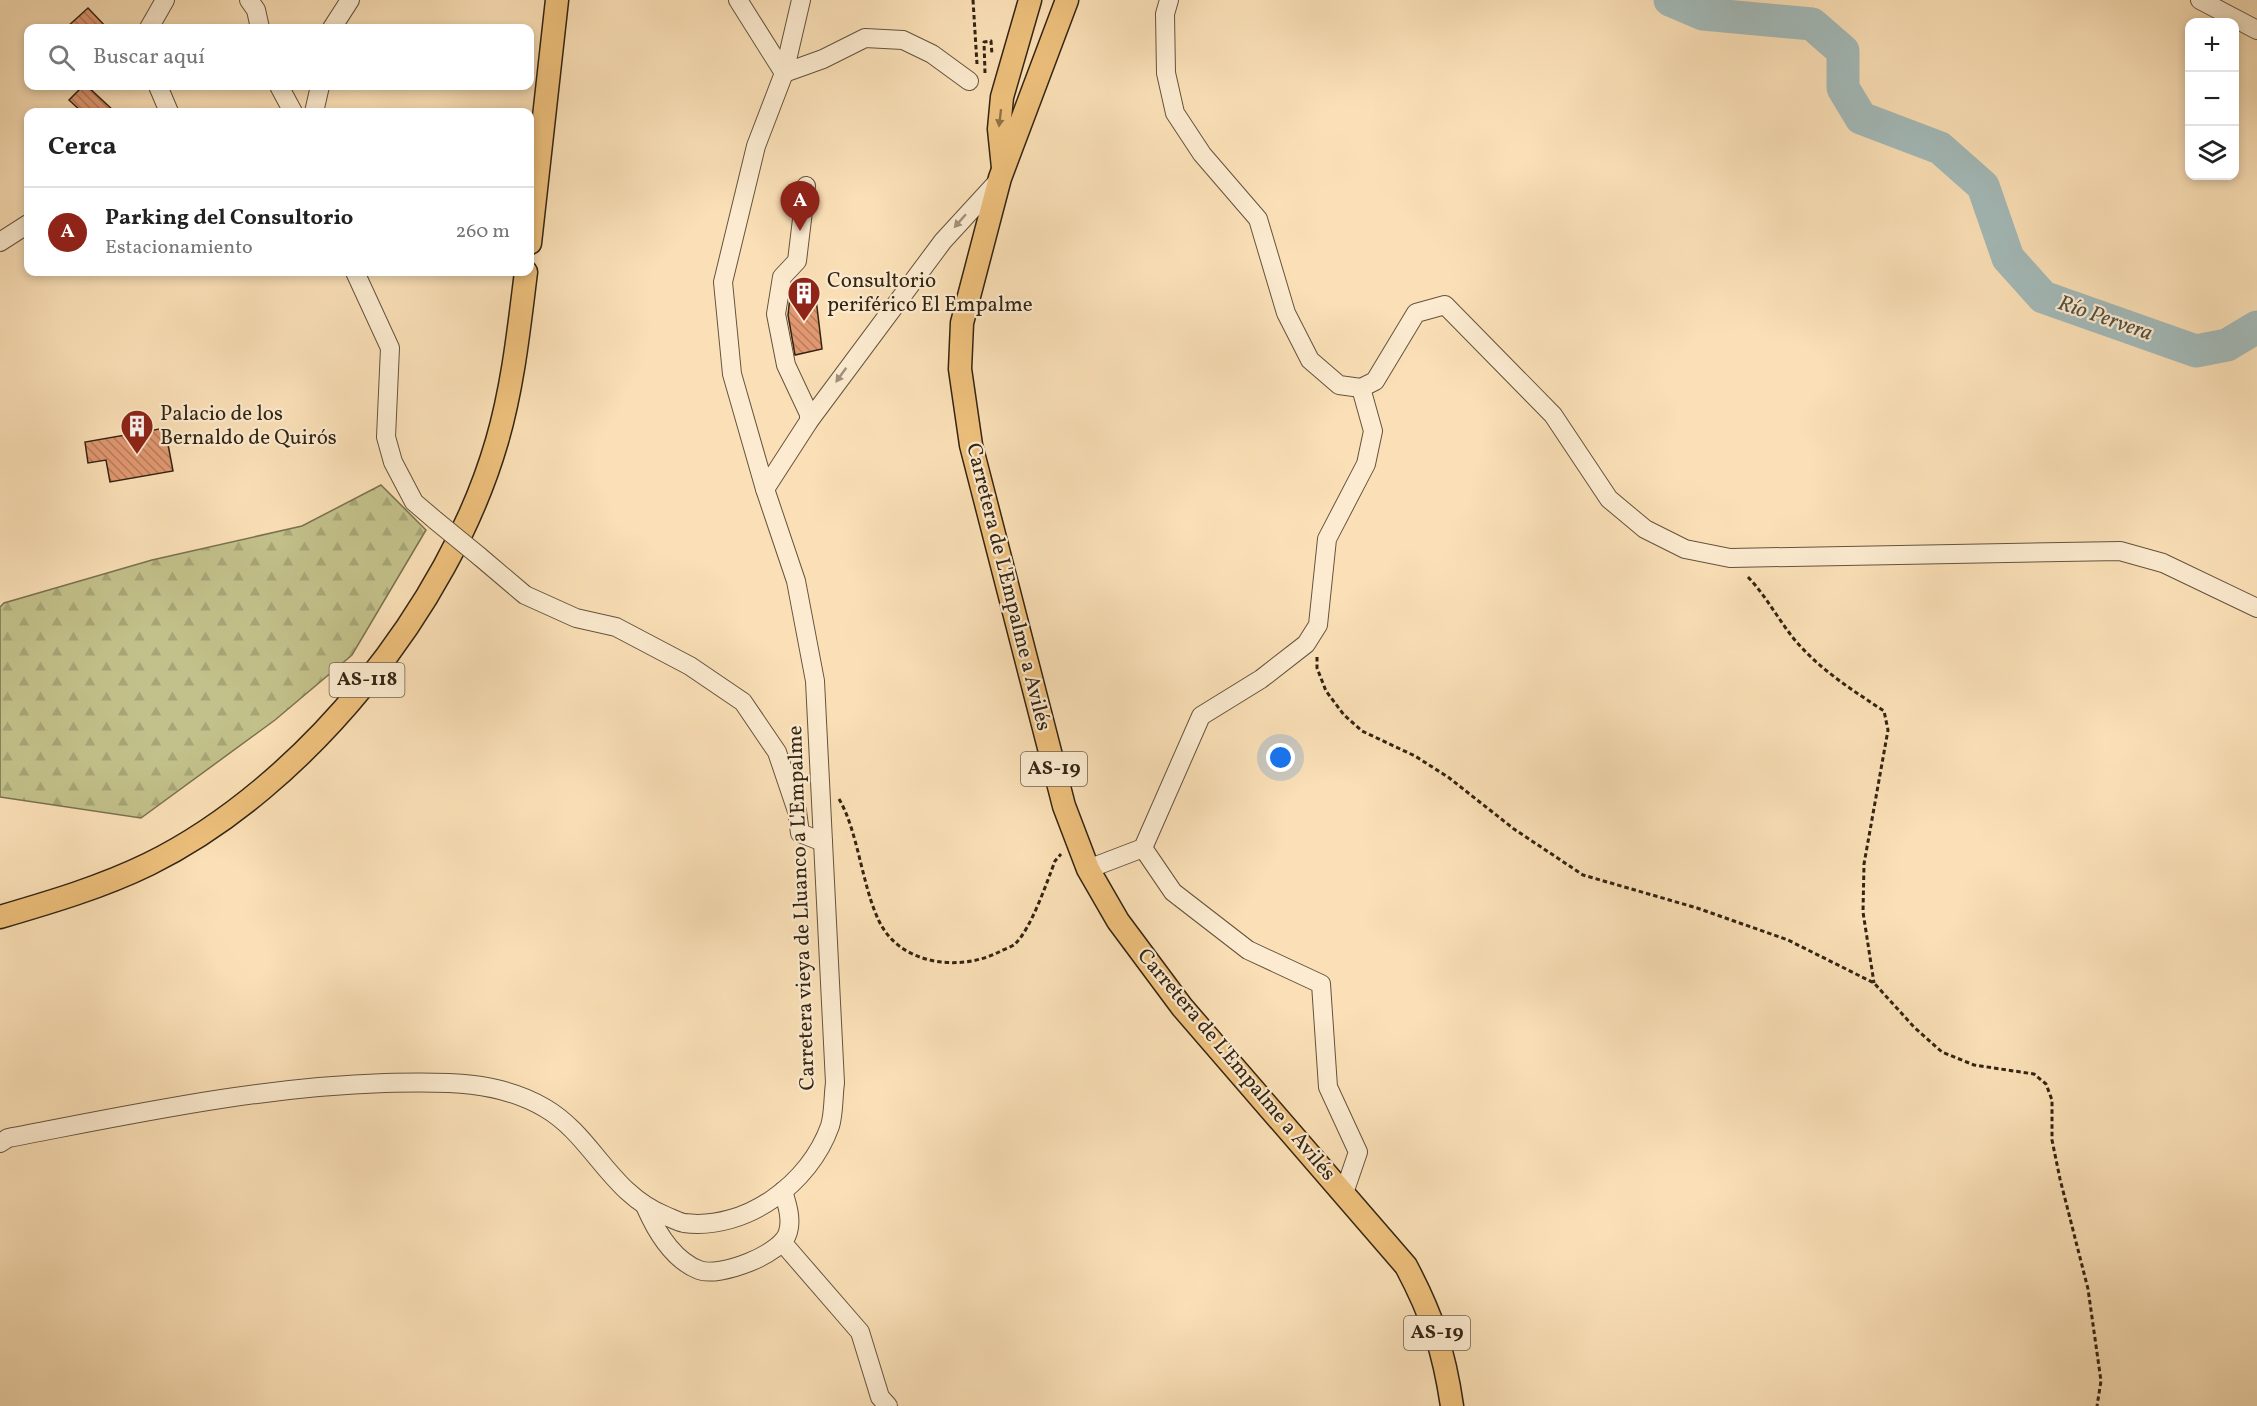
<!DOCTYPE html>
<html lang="es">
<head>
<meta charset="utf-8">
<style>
	body { margin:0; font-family:Vollkorn,serif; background:#f2f2f2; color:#222 }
	.controls { position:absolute; right:18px; top:18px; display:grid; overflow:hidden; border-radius:12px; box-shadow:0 3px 9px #0003 }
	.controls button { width:54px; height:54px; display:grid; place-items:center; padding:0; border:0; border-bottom:2px solid #e0e0e0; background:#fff; color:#222; font:30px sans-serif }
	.you { position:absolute; left:1281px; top:758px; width:21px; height:21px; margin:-15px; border:4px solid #fff; border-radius:50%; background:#1a73e8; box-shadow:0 0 0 9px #1a73e833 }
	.badge { display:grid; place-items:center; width:39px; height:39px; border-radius:50%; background:#8f2418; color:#fff; font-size:20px; font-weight:700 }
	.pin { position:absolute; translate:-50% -50px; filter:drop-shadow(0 2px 3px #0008) }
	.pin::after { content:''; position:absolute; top:32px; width:21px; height:18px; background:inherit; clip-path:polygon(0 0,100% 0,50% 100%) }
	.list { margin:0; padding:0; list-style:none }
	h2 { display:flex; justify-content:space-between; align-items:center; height:78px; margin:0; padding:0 24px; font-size:26px }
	h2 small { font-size:20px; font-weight:400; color:#767676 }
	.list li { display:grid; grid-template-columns:39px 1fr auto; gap:18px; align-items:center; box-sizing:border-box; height:90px; padding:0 24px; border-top:2px solid #e0e0e0 }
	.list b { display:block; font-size:22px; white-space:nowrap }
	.list p { margin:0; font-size:20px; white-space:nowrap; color:#767676 }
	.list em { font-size:20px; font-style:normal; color:#767676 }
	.icon { flex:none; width:33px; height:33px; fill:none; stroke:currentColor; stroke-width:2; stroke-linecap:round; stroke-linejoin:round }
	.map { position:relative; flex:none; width:2257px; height:1406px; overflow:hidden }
	.search { position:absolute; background:#fff; box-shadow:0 3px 9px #0003; left:24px; top:24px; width:510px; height:66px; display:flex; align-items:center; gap:15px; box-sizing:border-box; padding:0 21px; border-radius:12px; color:#767676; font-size:22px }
	.panel { position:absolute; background:#fff; box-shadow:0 3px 9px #0003; left:24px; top:108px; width:510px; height:168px; border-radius:12px }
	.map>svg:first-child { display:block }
	.forest { fill:url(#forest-firs); stroke:#7a724f; stroke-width:1.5 }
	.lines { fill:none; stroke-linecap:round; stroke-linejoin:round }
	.river { stroke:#a3bab9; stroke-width:33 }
	.building { fill:url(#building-back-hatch); stroke:#322413; stroke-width:1.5 }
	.minor-casing { stroke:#64533c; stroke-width:20 }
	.major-casing { stroke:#322413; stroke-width:25 }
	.path { stroke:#322413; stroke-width:3; stroke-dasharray:4.5 3; stroke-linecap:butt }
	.minor { stroke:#fcebd0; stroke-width:18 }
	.major { stroke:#eec07c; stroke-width:22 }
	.minor-bridge-casing { stroke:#64533c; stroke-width:20; stroke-linecap:butt }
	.minor-bridge { stroke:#fcebd0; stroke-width:18 }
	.oneway { fill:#907248 }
	.oneway2 { fill:#a1917b }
	.labels { text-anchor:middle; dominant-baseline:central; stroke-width:4.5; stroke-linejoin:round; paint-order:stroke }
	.shield { fill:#fcebd0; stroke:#6f604c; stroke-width:1.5 }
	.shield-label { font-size:20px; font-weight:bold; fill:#322413 }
	.poi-label { font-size:21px; fill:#322413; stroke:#fcebd0; text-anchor:start }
	.street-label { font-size:21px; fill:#322413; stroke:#fcebd0 }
	.water-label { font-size:22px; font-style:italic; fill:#545145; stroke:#fcebd0 }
</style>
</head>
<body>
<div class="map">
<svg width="2257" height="1406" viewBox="0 0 2257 1406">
	<defs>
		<pattern id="forest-firs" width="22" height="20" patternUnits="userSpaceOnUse" patternTransform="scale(1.5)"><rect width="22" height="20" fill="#c3c18b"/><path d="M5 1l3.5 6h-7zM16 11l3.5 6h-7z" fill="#a8a677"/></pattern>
		<pattern id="building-back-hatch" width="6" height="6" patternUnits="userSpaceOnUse" patternTransform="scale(1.5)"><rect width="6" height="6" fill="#e19871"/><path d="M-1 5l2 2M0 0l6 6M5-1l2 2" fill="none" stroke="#b77c5c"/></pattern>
	</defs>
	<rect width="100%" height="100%" fill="#fbe0b7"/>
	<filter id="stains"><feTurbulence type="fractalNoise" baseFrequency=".00333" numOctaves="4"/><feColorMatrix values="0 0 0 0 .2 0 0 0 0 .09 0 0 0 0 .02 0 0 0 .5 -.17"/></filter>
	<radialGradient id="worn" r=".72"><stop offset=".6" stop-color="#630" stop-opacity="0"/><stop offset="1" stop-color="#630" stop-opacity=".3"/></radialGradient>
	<path class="forest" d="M381,485l45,45 -74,125 -77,65 -134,98 -141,-21v-190l4,-4 148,-43 150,-34z"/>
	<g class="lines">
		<path class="river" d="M1670,0l33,14 109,10 31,27v37l18,30 79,30 43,38 25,72 35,39 153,54 31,-6 30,-18"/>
	</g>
	<g class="building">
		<path d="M88,8l19,20h-41z"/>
		<path d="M83,86h4l28,26h-33l-13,-12z"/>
		<path d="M799,296l17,3 6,50 -27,6 -7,-40 2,-18 9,2z"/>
		<path d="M165,428l8,43 -63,11 -4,-22 -18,3 -3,-21z"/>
	</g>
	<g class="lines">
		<defs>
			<g id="minor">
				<path d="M249,0l7,10 4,18"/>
				<path d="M738,0l46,73 39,-14 42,-21 38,2 29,14 37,27"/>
				<path d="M1169,0l-4,14 1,59 9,40 27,41 56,65 28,94 24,47 29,25 22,3 14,-7 41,-68 29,-8 108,110 56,84 36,30 40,20 45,9 390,-7 43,12 94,45"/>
				<path d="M2200,0l57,30"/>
				<path d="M149,28l16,-28"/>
				<path d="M332,28l18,-28"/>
				<path d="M158,86l11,26"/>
				<path d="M279,86l14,26"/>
				<path d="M314,112l6,-26"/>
				<path d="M806,186l-9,75 -15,16 -6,37 10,51 23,49v7"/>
				<path d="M0,242l28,-18"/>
				<path d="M355,272l35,76 -4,89 7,25 21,40 21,18"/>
				<path d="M765,489l44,-68 134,-180 56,-61"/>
				<path d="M479,556l46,39 51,23 40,9 74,39 53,36 34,50 20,59 3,22 23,9"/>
				<path d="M1143,848l30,44 75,58 73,34 7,103 30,65 -14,41"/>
				<path d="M1088,869l55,-21 58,-132 60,-37 45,-35 12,-19 9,-86 39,-75 7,-33 -12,-43"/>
				<path d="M0,1143l8,-5c126,-24 249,-51 377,-55 54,-1 111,-4 160,25 48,28 65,86 121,108 5,2 12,6 18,7 62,8 126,-40 146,-97 4,-13 3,-29 5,-43l-20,-402 -19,-100 -31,-92 -33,-115 -9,-92 33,-136 28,-73 17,-73"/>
				<path d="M646,1208c11,25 27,52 53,62 20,8 84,-16 89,-38 4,-13 -1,-28 -5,-41"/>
				<path d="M782,1242l78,90 20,65 8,9"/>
			</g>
			<g id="major">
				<path d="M1067,0l-67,178 -38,145 -2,46 11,76 93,361 24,63 30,52 64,86 224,259c26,49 38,85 46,140"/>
				<path d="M1003,168l-4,-39 3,-32 28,-97"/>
				<path d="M530,243l27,-243"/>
				<path d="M0,917c51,-15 102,-30 149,-53 156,-77 300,-257 348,-423 16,-55 22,-113 29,-169"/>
			</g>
		</defs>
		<use href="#minor" class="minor-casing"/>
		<use href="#major" class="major-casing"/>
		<g class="path">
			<path d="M973,0l4,64"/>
			<path d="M985,73l-1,-31 7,-1 1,14"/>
			<path d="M1748,577c18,19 30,42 46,62 25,30 58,51 90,72l4,19 -24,134 -1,48 11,71"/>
			<path d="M1317,657v11l9,23 18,24 18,16 53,25 33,21 66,52 69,46 114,33 91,32 86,43 40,44 28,25 32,13 60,9 12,10 6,16v40l8,39 28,110 13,92 -4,25"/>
			<path d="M839,799c19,32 23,87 40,122 21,44 80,51 120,31 5,-3 13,-5 16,-8 16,-15 32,-62 40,-83l6,-7"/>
		</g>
		<use href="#minor" class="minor"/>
		<use href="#major" class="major"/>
		<defs>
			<path id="minor-bridge" d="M435,520l44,36"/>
		</defs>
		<use href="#minor-bridge" class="minor-bridge-casing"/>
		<use href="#minor-bridge" class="minor-bridge"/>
	</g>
	<defs><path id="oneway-solid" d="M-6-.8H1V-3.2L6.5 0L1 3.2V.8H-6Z" transform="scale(1.5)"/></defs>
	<use class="oneway" href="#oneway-solid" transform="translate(1000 118) rotate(97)"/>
	<g class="oneway2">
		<use href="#oneway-solid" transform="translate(960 221) rotate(131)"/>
		<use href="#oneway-solid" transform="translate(841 375) rotate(126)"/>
	</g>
	<defs>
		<symbol id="building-pin" viewBox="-11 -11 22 30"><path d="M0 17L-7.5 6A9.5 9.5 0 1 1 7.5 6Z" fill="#8f2418" stroke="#fcebd0"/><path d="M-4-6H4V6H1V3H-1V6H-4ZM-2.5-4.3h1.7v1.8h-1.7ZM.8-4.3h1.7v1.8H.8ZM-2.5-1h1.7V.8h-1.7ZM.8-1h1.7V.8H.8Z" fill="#fff"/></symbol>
	</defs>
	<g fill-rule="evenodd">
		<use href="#building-pin" x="785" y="274" width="38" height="52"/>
		<use href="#building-pin" x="118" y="407" width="38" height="52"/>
	</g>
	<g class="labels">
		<g class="shield">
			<rect x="329.5" y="663" width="75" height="34" rx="4.5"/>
			<rect x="1021" y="752" width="66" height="34" rx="4.5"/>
			<rect x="1404" y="1316" width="66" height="34" rx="4.5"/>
		</g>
		<g class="shield-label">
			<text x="367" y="680">AS-118</text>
			<text x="1054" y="769">AS-19</text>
			<text x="1437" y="1333">AS-19</text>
		</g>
		<g class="poi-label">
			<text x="827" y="281">Consultorio<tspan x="827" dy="24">periférico El Empalme</tspan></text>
			<text x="160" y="414">Palacio de los<tspan x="160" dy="24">Bernaldo de Quirós</tspan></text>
		</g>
		<g class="street-label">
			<text transform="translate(1008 587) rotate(76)">Carretera de L'Empalme a Avilés</text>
			<text transform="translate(802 908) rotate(-92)">Carretera vieya de Lluanco a L'Empalme</text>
			<text transform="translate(1236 1065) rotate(50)">Carretera de L'Empalme a Avilés</text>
		</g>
		<g class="water-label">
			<text transform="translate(2105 319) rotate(19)">Río Pervera</text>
		</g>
	</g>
	<rect width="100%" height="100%" filter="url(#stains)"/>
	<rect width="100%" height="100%" fill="url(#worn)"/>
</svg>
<div class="controls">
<button>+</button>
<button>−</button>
<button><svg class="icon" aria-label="layers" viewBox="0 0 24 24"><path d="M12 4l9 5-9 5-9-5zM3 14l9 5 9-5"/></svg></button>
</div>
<div class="you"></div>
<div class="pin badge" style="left:800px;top:231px">A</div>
<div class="search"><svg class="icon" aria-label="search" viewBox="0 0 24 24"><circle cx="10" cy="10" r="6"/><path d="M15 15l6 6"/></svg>Buscar aquí</div>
<section class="panel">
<h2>Cerca<small></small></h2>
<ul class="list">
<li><span class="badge">A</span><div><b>Parking del Consultorio</b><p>Estacionamiento</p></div><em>260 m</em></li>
</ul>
</section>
</div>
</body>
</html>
